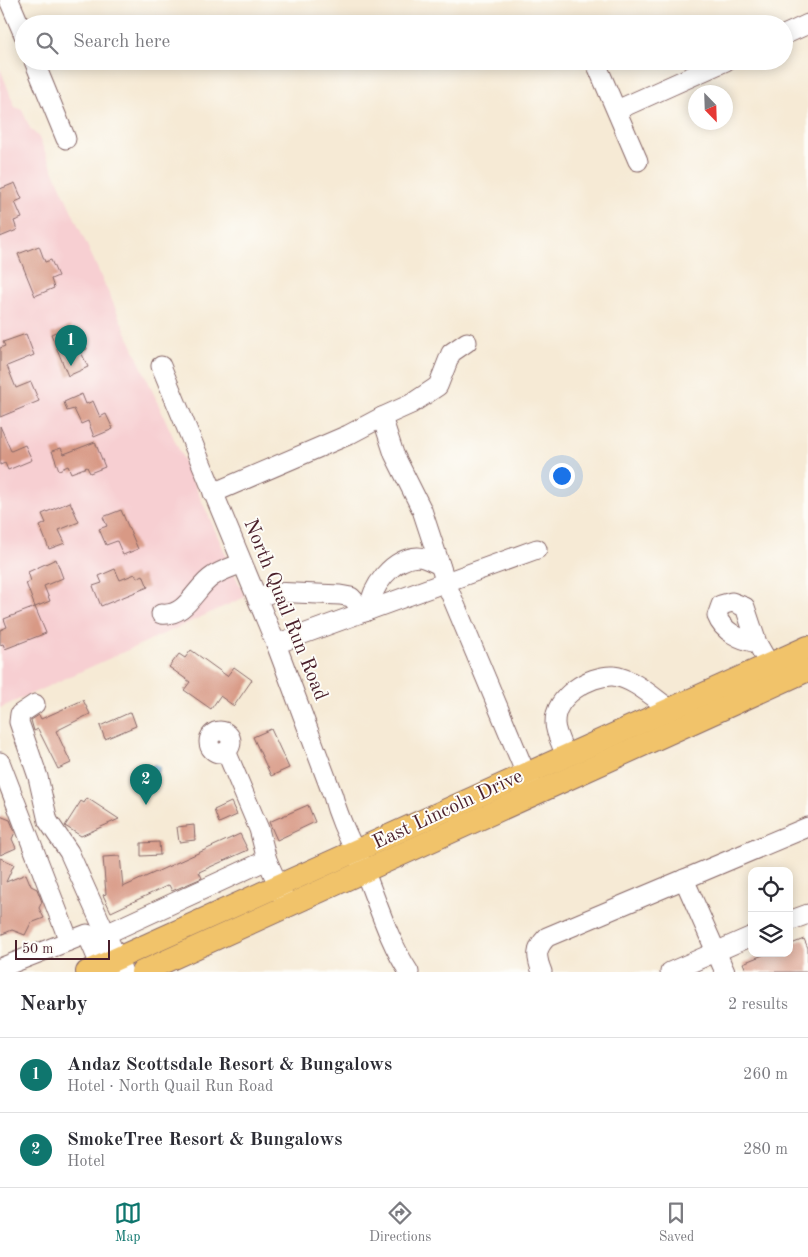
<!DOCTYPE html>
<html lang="en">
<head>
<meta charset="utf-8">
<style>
	body { margin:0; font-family:"Old Standard TT",serif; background:#f7f7f7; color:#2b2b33 }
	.controls { position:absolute; right:15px; bottom:15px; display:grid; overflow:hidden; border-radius:10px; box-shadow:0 2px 12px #0003 }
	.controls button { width:45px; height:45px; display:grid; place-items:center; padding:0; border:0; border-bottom:1px solid #e1e1e2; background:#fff; color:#2b2b33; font:25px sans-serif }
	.compass { position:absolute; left:688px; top:85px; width:45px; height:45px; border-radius:50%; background:#fff; box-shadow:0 2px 12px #0003; rotate:157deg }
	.scale { position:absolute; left:15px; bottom:12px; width:95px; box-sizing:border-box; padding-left:5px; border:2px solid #4a1f2b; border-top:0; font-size:14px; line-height:18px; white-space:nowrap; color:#4a1f2b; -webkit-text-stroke:4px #fdfcf7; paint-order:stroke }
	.you { position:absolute; left:561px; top:475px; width:18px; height:18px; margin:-12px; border:4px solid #fff; border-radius:50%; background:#1a73e8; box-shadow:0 0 0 8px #1a73e833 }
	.badge { display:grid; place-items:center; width:32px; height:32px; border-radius:50%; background:#0f766e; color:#fff; font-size:16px; font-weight:700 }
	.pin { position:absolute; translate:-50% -41px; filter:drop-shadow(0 1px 2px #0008) }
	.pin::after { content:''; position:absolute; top:26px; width:18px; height:15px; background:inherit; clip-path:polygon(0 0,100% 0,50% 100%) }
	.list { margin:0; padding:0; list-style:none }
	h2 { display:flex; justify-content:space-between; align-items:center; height:65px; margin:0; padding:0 20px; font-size:21px }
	h2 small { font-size:16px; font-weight:400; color:#7c7c81 }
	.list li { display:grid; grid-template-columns:32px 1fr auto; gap:15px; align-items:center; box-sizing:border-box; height:75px; padding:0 20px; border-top:1px solid #e1e1e2 }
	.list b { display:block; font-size:19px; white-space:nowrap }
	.list p { margin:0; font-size:16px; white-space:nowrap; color:#7c7c81 }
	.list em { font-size:16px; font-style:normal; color:#7c7c81 }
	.icon { flex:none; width:28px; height:28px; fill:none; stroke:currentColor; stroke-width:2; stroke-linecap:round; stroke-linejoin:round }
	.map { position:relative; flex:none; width:808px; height:972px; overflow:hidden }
	.search { position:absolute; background:#fff; box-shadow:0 2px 12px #0003; left:15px; right:15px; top:15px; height:55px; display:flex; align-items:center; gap:12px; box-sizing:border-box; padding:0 18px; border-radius:28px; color:#7c7c81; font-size:19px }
	.sheet { height:215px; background:#fff }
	nav { display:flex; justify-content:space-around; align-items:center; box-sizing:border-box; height:70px; border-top:1px solid #e1e1e2; background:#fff; font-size:14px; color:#7c7c81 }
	nav a { display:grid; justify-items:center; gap:2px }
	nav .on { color:#0f766e }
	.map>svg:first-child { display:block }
	.built { fill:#f7cfd2 }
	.water { fill:#61b1dc; stroke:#566884 }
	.building { fill:#d89985 }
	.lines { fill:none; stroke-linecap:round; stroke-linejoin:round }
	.minor-casing { stroke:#866666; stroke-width:21 }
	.major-casing { stroke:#866666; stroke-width:24 }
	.minor { stroke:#fff; stroke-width:19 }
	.major { stroke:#f1c36a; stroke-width:22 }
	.labels { text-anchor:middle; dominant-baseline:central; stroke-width:4; stroke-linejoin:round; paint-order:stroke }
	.street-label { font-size:20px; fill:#4a1f2b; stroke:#fdfcf7 }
</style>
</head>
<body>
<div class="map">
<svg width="808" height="972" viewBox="0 0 808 972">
	<rect width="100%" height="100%" fill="#fdfcf7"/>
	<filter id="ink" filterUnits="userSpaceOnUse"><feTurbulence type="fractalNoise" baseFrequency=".02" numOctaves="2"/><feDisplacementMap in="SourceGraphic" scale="10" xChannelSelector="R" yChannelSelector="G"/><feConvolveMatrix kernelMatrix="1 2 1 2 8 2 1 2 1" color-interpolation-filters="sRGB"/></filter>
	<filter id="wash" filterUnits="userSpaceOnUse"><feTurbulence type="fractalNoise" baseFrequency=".0096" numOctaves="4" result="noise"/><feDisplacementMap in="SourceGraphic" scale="20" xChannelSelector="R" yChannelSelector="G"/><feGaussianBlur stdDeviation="1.12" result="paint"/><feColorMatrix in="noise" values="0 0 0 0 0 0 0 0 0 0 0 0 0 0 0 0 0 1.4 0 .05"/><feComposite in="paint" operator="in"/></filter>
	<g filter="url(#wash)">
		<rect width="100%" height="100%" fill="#f6ead5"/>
		<path class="built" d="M0,68l15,39 7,3 9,20 7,6 207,461 -245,111z"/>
		<path class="water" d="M155,764l5,3 -1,5 -9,8h-5l-3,-7z"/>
		<g id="blocks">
			<g class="building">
				<path d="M15,183l7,16 -7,3 7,16 -8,3 3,9 -17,7v-48z"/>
				<path d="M39,246l6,16 6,-2 7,16 -7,3 3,9 -19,8 -17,-42z"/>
				<path d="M70,326l4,9 7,-2 6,16 -6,3 7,15 -20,9 -17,-42z"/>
				<path d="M26,334l8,21 -27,11 9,22 15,-6 8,19 -39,16v-69l5,-2 -2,-4z"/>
				<path d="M82,394l4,10 7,-3 7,16 6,-3 7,15 -19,8 -6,-16 -7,3 -7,-15 -7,2 -3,-9z"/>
				<path d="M0,426l11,25 14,-6 7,15 -24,10 -3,-7 -5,2z"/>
				<path d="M95,442l10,25 -15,6 -3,-6 -16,6 -3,-7 -9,4 -7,-19 9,-3 3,6z"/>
				<path d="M70,502l9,20 -20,8 6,13 -16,6 -9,-23 6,-3 -4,-9z"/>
				<path d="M121,510l17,39 -15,6 -6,-14 -11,4 -7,-16 8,-3 -4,-9z"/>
				<path d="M56,559l7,19 -19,8 6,15 -15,6 -9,-24 5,-2 -3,-9z"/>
				<path d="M115,569l5,11 15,-6 2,4 6,-3 5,12 -47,19 -8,-20 9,-3 -3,-7z"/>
				<path d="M35,607l11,26 -41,16 -2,-5 -3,1v-15l7,-3 -3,-8z"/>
				<path d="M191,650l36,26 7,-9 18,13 -18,26 -14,-10 -9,13 -27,-19 6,-8 -21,-15 10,-13 6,4z"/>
				<path d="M83,700l7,14 -34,17 15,32 -13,6 -20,-40 -4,2 -3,-11 8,-5 2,4z"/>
				<path d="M131,712l5,14 -31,13 -5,-13z"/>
				<path d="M271,729l18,39 -18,8 -18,-39z"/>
				<path d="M87,798l32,21 -38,17 -16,-10 16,-25 3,2z"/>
				<path d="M231,802l6,13 -18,8 -5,-13z"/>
				<path d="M308,805l7,17 -38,18 -8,-18z"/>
				<path d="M0,816l10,4 5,12 -3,7 4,9 -16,7z"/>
				<path d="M194,825l1,15 -16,2 -2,-15z"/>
				<path d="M240,834l8,16 -49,22 3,6 -30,13 -3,-6 -58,27 -8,-17 3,-1 -3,-37 17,-1 3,31z"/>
				<path d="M159,842l1,13 -19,1v-13z"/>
				<path d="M0,858l14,6 -8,18 20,-8 5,12 6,3 5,13 -3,6 5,10 -13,5 -6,12 -13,-5 -12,5z"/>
				<path d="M804,939l4,9v24h-61l-4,-9 25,-10h21v-8z"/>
			</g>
		</g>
	</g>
	<g filter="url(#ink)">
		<use href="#blocks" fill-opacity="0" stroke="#866666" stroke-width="1"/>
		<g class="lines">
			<defs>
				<g id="minor">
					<path d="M9,0l15,35"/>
					<path d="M784,35l24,-11"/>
					<path d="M34,61l32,78"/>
					<path d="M595,61l43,100"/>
					<path d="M617,110l109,-49"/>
					<path d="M467,342l-16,11 -13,33 -27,18 -29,13 12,37 28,56 24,73 85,203"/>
					<path d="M161,366l115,278 57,152c7,28 20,49 31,74 14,34 25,72 45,102"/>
					<path d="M213,493l135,-58 34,-18"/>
					<path d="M257,598l16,-6 67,3 11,2 14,15"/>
					<path d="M369,610c2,-23 23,-52 49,-53 7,0 16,6 22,8"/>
					<path d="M161,614c26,3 34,-27 52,-38 9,-6 20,-9 29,-13"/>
					<path d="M757,643l-12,-36 -13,-5 -11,3 -4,11c6,16 24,24 40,27l12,21"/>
					<path d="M276,644l261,-95"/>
					<path d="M35,704l-15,10 -1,8 19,55 10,44 21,31 54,120"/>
					<circle cx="220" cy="742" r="11"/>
					<path d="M226,751l33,78 8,31"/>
					<path d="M566,756c-3,-9 -11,-23 -11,-33 -1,-26 34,-48 58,-47 20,2 41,22 57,33"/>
					<path d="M0,762l69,179"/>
					<path d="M684,879l41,93"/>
					<path d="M789,921l19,-7"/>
					<path d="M106,934l161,-74 17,38"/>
					<path d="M0,968l87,-34 16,38"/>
					<path d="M542,972c-6,-15 -7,-23 5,-35l261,-110"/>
					<path d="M670,972l82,-36"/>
				</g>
				<g id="major">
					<path d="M87,972l721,-325"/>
					<path d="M142,972l666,-302"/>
				</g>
			</defs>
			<use href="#minor" class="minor-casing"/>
			<use href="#major" class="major-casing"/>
			<use href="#minor" class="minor"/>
			<use href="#major" class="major"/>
		</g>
	</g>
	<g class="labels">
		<g class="street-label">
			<text transform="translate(285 610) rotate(68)">North Quail Run Road</text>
			<text transform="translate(448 810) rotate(-25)">East Lincoln Drive</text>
		</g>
	</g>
</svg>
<div class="controls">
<button><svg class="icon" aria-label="locate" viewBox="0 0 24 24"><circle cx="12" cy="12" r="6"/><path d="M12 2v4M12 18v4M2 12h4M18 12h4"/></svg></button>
<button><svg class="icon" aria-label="layers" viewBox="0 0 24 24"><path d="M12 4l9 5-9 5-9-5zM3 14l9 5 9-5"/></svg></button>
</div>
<svg class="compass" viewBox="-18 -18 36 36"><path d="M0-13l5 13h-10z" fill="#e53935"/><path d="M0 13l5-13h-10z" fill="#7c7c81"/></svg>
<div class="scale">50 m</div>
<div class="you"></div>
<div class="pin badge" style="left:71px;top:366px">1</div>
<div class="pin badge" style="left:146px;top:805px">2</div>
<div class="search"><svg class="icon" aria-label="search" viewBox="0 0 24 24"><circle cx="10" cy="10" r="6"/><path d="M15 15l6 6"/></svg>Search here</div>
</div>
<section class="sheet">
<h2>Nearby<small>2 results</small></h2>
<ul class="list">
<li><span class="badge">1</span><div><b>Andaz Scottsdale Resort &amp; Bungalows</b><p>Hotel · North Quail Run Road</p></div><em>260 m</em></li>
<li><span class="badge">2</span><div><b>SmokeTree Resort &amp; Bungalows</b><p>Hotel</p></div><em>280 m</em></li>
</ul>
</section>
<nav>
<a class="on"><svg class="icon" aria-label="map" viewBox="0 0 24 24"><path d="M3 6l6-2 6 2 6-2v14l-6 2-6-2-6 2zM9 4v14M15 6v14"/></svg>Map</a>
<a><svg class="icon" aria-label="directions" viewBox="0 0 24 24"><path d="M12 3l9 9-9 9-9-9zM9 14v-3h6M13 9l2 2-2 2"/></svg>Directions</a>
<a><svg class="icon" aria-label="saved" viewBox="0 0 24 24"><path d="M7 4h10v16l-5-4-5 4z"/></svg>Saved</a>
</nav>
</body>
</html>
